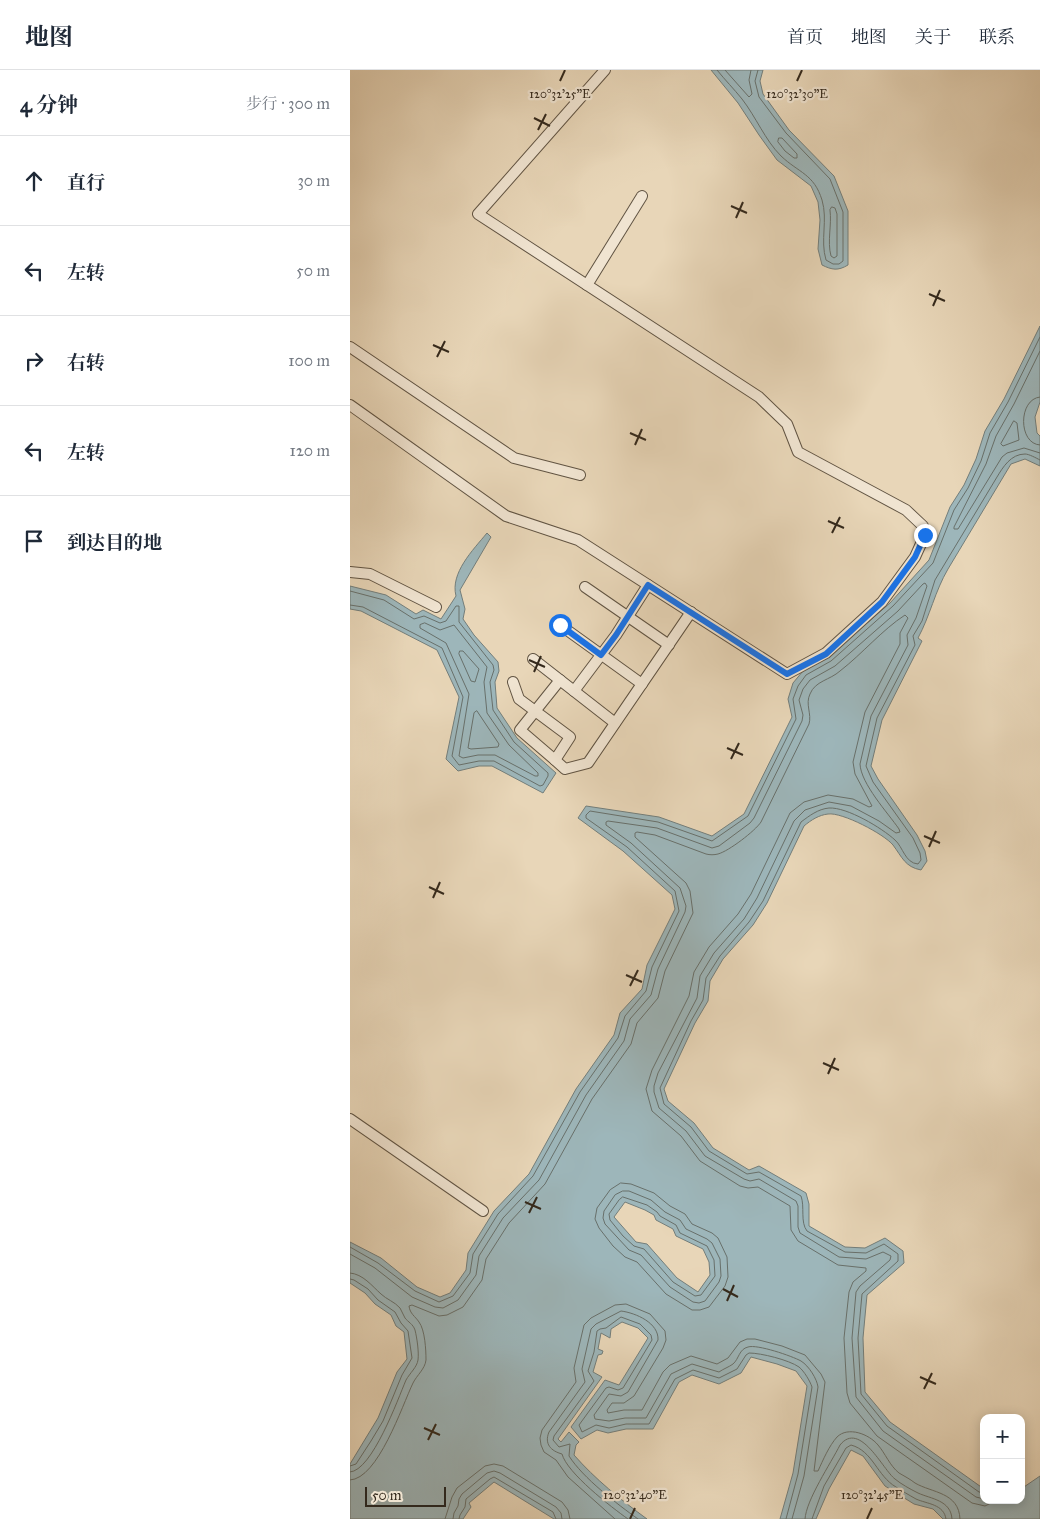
<!DOCTYPE html>
<html lang="zh">
<head>
<meta charset="utf-8">
<style>
	body { margin:0; font-family:"IM FELL Great Primer","Noto Serif SC",serif; background:#f6f6f7; color:#1f2937 }
	.controls { position:absolute; right:15px; bottom:15px; display:grid; overflow:hidden; border-radius:10px; box-shadow:0 2px 12px #0003 }
	.controls button { width:45px; height:45px; display:grid; place-items:center; padding:0; border:0; border-bottom:1px solid #e0e1e3; background:#fff; color:#1f2937; font:25px sans-serif }
	.scale { position:absolute; left:15px; bottom:12px; width:81px; box-sizing:border-box; padding-left:5px; border:2px solid #34291c; border-top:0; font-size:14px; line-height:18px; white-space:nowrap; color:#34291c; -webkit-text-stroke:4px #f0e4d1; paint-order:stroke }
	.stop { position:absolute; width:15px; height:15px; margin:-11px; border:4px solid #1a73e8; border-radius:50%; background:#fff }
	.stop.end { background:#1a73e8; border-color:#fff; box-shadow:0 1px 5px #0008 }
	.list { margin:0; padding:0; list-style:none }
	h2 { display:flex; justify-content:space-between; align-items:center; height:65px; margin:0; padding:0 20px; font-size:21px }
	h2 small { font-size:16px; font-weight:400; color:#747a83 }
	.list li { display:grid; grid-template-columns:32px 1fr auto; gap:15px; align-items:center; box-sizing:border-box; height:90px; padding:0 20px; border-top:1px solid #e0e1e3 }
	.list b { display:block; font-size:19px; white-space:nowrap }
	.list em { font-size:16px; font-style:normal; color:#747a83 }
	.icon { flex:none; width:28px; height:28px; fill:none; stroke:currentColor; stroke-width:2; stroke-linecap:round; stroke-linejoin:round }
	.map { position:relative; flex:none; width:690px; height:1449px; overflow:hidden }
	header { display:flex; align-items:center; gap:30px; box-sizing:border-box; height:70px; padding:0 25px; background:#fff; border-bottom:1px solid #e0e1e3 }
	header strong { font-size:24px }
	nav { display:flex; gap:28px; margin-inline-start:auto; font-size:18px }
	main { display:flex }
	aside { flex:1; background:#fff }
	.map>svg:first-child { display:block }
	.water { fill:#9db6ba; stroke:#737e7b; fill-rule:evenodd }
	.lines { fill:none; stroke-linecap:round; stroke-linejoin:round }
	.shore { stroke:#68706b; stroke-width:1 }
	.street-casing { stroke:#615443; stroke-width:12 }
	.street { stroke:#f0e4d1; stroke-width:10 }
	.route { stroke:#1a73e8; stroke-width:6 }
	.ticks { fill:none; stroke:#34291c; stroke-width:2 }
	.ticks-label { font-size:12px; text-anchor:middle; fill:#34291c; stroke:#f0e4d1; stroke-width:4.5; stroke-linejoin:round; paint-order:stroke }
</style>
</head>
<body>
<header>
<strong>地图</strong>
<nav><a>首页</a><a>地图</a><a>关于</a><a>联系</a></nav>
</header>
<main>
<aside>
<h2>4 分钟<small>步行 · 300 m</small></h2>
<ul class="list">
<li><svg class="icon" aria-label="ahead" viewBox="0 0 24 24"><path d="M12 20V5M6 11l6-6 6 6"/></svg><div><b>直行</b></div><em>30 m</em></li>
<li><svg class="icon" aria-label="left" viewBox="0 0 24 24"><path d="M17 20v-9H6M10 6l-5 5 5 5"/></svg><div><b>左转</b></div><em>50 m</em></li>
<li><svg class="icon" aria-label="right" viewBox="0 0 24 24"><path d="M7 20v-9h11M14 6l5 5-5 5"/></svg><div><b>右转</b></div><em>100 m</em></li>
<li><svg class="icon" aria-label="left" viewBox="0 0 24 24"><path d="M17 20v-9H6M10 6l-5 5 5 5"/></svg><div><b>左转</b></div><em>120 m</em></li>
<li><svg class="icon" aria-label="arrive" viewBox="0 0 24 24"><path d="M6 21V4h12l-3 4 3 4H6"/></svg><div><b>到达目的地</b></div></li>
</ul>
</aside>
<div class="map">
<svg width="690" height="1449" viewBox="0 0 690 1449">
	<rect width="100%" height="100%" fill="#e8d6b8"/>
	<filter id="stains"><feTurbulence type="fractalNoise" baseFrequency=".004" numOctaves="4"/><feColorMatrix values="0 0 0 0 .2 0 0 0 0 .09 0 0 0 0 .02 0 0 0 .5 -.17"/></filter>
	<radialGradient id="worn" r=".72"><stop offset=".6" stop-color="#630" stop-opacity="0"/><stop offset="1" stop-color="#630" stop-opacity=".3"/></radialGradient>
	<g class="water">
		<path d="M361,0h52l-3,11 3,13 26,36 45,46 14,35v54c-10,6 -16,5 -26,0l-4,-16 2,-29 -2,-18 -7,-16 -34,-26 -18,-25 -21,-32z"/>
		<path d="M690,256v76l-5,15 2,16 3,3v30l-15,-7 -14,5 -63,105c-13,22 -18,47 -30,69l4,3 -40,79 -11,46 7,13 39,56 8,16 2,10 -6,9c-16,-3 -19,-13 -28,-25 -9,-11 -51,-33 -65,-31 -9,1 -17,6 -24,12l-37,77 -14,22 -30,34 -13,22 -2,20 -13,22 -31,66 4,12 26,22 19,25 36,22 10,-4 47,27 3,11v22l36,21 20,1 20,-10 18,13 1,12 -37,32 -4,43 2,54 25,30 94,67v11h37v-11l19,-13v43h-97l-10,-10 -19,-5 -29,-18 -22,-30 -12,-6 -22,39 -13,30h-36l13,-46 14,-87 -11,-15 -19,-7 -26,-7 -10,16 -22,11 -27,-9 -13,7 -26,47h-27l-18,4 -11,-3 -16,9 -10,-12 34,-47 14,5 29,-47 -10,-10 -16,-6 -11,7 -1,9 -9,-5 -3,16 5,2 -1,3 -4,1 -5,17 9,5 -44,62 3,3 8,-10 10,10 -3,3 -2,10c21,24 47,45 73,64h-93l-60,-37 -25,21 2,4 -8,12h-113v-55l28,-46 19,-46 10,-13 -3,-27 -8,-6 -5,-11 -16,-11 -10,-11 -15,-10v-41l31,16 36,29 23,10 10,-4 16,-23 2,-17 26,-42 35,-37 47,-85 38,-54 6,-22 22,-24 5,-24 28,-56 -3,-14 -49,-44 -45,-33 8,-12 73,11 53,19 32,-22 48,-97 -4,-18 5,-16 10,-12 25,-14 62,-54 39,-43 21,-53 14,-22 12,-26 9,-28 19,-32zM275,1132l20,8 9,5 2,5 17,9 3,7 27,13 6,13 1,13 -12,17 -21,-14 -30,-34 -11,-2 -22,-25z"/>
		<path d="M137,463l4,4 -31,53 5,19 -2,10 11,16 24,27 1,9 -4,11 2,26 20,30 39,35 -13,20 -51,-27h-13l-21,5 -12,-12 13,-62 -22,-47 -76,-39 -11,-2v-23l36,9 30,19 7,-4 18,9 15,-23c-6,-23 17,-46 31,-63z"/>
	</g>
	<g class="lines">
		<g class="shore">
			<path d="M367,0c8,10 17,19 25,29 14,18 23,41 39,57 18,17 33,18 41,44 6,20 -2,40 4,60l7,4h6l4,-3v-49l-13,-33 -44,-46 -27,-36 -4,-16 3,-11"/>
			<path d="M375,0l24,27 3,-3 -3,-14 2,-10"/>
			<path d="M429,68h3l15,16v4h-3l-9,-7 -7,-9z"/>
			<path d="M482,137l3,1 2,6v42l-3,2 -3,-2c-4,-15 1,-31 -1,-46z"/>
			<path d="M690,281l-26,53 -18,32 -10,28 -32,63v2h4l44,-72 5,-4 17,-5 16,5"/>
			<path d="M690,327c-22,2 -22,47 0,48"/>
			<path d="M664,351l3,2 2,17 -16,6 -2,-2z"/>
			<path d="M0,521l34,9 30,19 10,-3 16,7 6,-2 10,-15h3v16l34,43 1,5 -4,12 3,28 21,32 34,31v3l-5,9 -3,1 -46,-25h-15l-20,4 -7,-9 11,-59 -21,-49 -79,-41 -13,-2"/>
			<path d="M75,553l15,7 14,-5 33,42 -3,15 3,31 22,32 29,28v3h-3l-40,-21h-17l-15,3 -4,-2 10,-62 -23,-51 -26,-15v-3z"/>
			<path d="M110,581h3l16,18 -4,13 -4,-1 -12,-27z"/>
			<path d="M127,641l22,33 -1,3 -27,2 -3,-1 6,-35z"/>
			<path d="M271,1113l10,1 23,9 16,13 15,8 7,10 20,9 6,5 9,19 1,20 -3,9 -16,21 -9,3h-8l-26,-16 -29,-32 -12,-5 -12,-11 -14,-18 -4,-9 2,-11 13,-18z"/>
			<path d="M273,1121h6l22,9 14,12 15,8 6,9 21,10 5,4 8,16 1,17 -2,6 -14,19 -6,2 -6,-1 -23,-15 -29,-32 -12,-5 -24,-26 -2,-6 1,-7 11,-16z"/>
			<path d="M273,1127l24,8 10,7 3,4 16,9 4,8 27,13 7,14 1,16 -14,19 -6,1 -22,-14 -29,-33 -10,-3 -11,-10 -13,-16 -1,-6 10,-14z"/>
			<path d="M0,1177l28,16 37,28 24,11 14,-6 17,-23 3,-19 25,-40 35,-38 47,-84 38,-54 7,-22 21,-25 6,-24 27,-56 -4,-20 -48,-44 -41,-29v-3l4,-4 68,11 54,19 36,-25 48,-97 -3,-20 5,-13 8,-11 25,-14 62,-55 40,-43 21,-53 14,-22 13,-27 9,-28 18,-31 32,-65"/>
			<path d="M0,1184l25,14 37,29 23,10 8,1 15,-8 18,-25 3,-19 24,-38 36,-38 47,-85 38,-54 6,-22 21,-24 7,-26 27,-57 1,-6 -6,-18 -49,-45 -25,-18v-3l2,-1 49,7 55,20 7,-2 31,-23 4,-5 48,-97 1,-6 -4,-15 4,-11 7,-9 25,-14 63,-55 25,-27 2,-1 2,3 -11,32 -9,17 1,10 -37,71 -11,48c1,20 28,49 39,65l1,3 -4,1 -17,-12 -28,-15 -22,-4 -24,8 -11,11 -37,77 -13,21 -30,34 -14,23 -3,22 -39,75 -4,13v6l5,16 27,23 19,25 39,23 6,2 9,-2 37,22 2,5v21l2,6 39,24 27,2 17,-7 8,4 -1,4 -30,26 -4,6 -4,46 4,59 27,34 93,66 8,2"/>
			<path d="M0,1203c13,1 22,13 31,21 5,5 14,8 19,14 2,3 3,7 5,10 3,4 8,6 10,12 2,8 4,22 3,30 -1,7 -8,13 -12,20 -8,19 -34,91 -56,92"/>
			<path d="M0,1209l4,1 14,9 10,11 17,12 6,11 7,8 4,27 -10,17 -19,46 -12,20 -15,23 -6,2"/>
			<path d="M0,1410c28,-1 52,-74 63,-97 4,-8 12,-14 13,-23 0,-10 -1,-30 -7,-38 -4,-6 -9,-8 -10,-16l3,-1 27,11 8,-1 16,-8 19,-27 4,-21 23,-36 36,-39 47,-85 39,-55 6,-21 21,-25 7,-27 28,-58 -3,-22 -4,-8 -51,-46v-4l2,-1 18,3 51,19c4,1 8,1 12,0 11,-3 37,-23 43,-32l48,-98c3,-10 -4,-20 1,-30 5,-13 20,-14 30,-23 22,-17 42,-41 65,-56l3,3 -8,15v11l-35,68 -12,50 2,12 17,32 -3,1 -16,-8 -25,-4 -24,7 -14,11 -39,81 -13,20 -29,33 -15,25 -5,24 -37,74 -6,19 6,22 29,25 19,25 40,25 8,2 10,-1 32,19 1,24 7,11 40,24 28,3v3l-13,11 -4,10 -5,46 3,55 3,10 27,33 95,67 13,3 12,-6"/>
			<path d="M634,1423l-5,-1 -92,-66 -26,-32 -3,-56 4,-44 36,-33v-7l-14,-10 -18,9 -21,-1 -38,-21c-7,-9 -2,-24 -6,-35l-42,-24 -12,2 -38,-23 -18,-24 -27,-23 -4,-16 31,-67 12,-21 3,-22 14,-22 29,-34 14,-21 38,-79c8,-6 17,-13 28,-14 18,-1 53,20 66,32 8,7 10,23 23,24l3,-4 -1,-7 -7,-15 -40,-56 -7,-16 11,-48 38,-73 -2,-9 9,-15 13,-41 62,-103c6,-10 14,-23 28,-23 4,0 11,4 15,6"/>
			<path d="M95,1449l7,-22 5,-9 28,-22 9,-2 9,2 59,36 6,8 2,9"/>
			<path d="M103,1449l1,-6 4,-7 1,-7 3,-5 25,-21 7,-2 6,2 56,34 5,6 1,6"/>
			<path d="M109,1449l1,-4 5,-8 1,-8 24,-20 4,-2 59,35 3,7"/>
			<path d="M265,1449l-47,-42 -12,-17 -12,-8 -3,-7 -1,-7 2,-8 34,-48 -2,-14 10,-43 7,-7 24,-13 11,-1 24,10 15,17 1,9 -3,8 -29,48 -10,7h-12l-5,7 1,3 16,-3h18l21,-38 7,-7 21,-9 26,8 11,-6 12,-16 7,-3h8l27,7 23,9 16,19 4,8 -11,89h4c5,-11 11,-25 19,-34 11,-11 32,-3 41,8 7,8 12,21 21,28 5,3 11,6 16,10 17,10 44,9 45,36"/>
			<path d="M278,1449c-17,-12 -61,-46 -66,-65 -11,-3 -18,-10 -13,-22l36,-50 -3,-13 9,-40 5,-5 25,-13c15,2 38,12 37,29l-30,52 -7,4 -12,-2 -15,21 1,4 14,2 16,-3h21l25,-44 21,-10 27,8c4,-3 10,-5 14,-8 6,-5 6,-15 15,-17 9,-3 44,9 53,14 8,5 16,18 17,26l-14,89 -12,43"/>
			<path d="M288,1449c-21,-15 -55,-41 -69,-63l1,-12 -11,3 -6,-7 1,-4 40,-55 -6,-10 6,-19 3,-21 3,-2 6,-1 15,-11 19,7 11,11 1,5 -29,48 -5,2 -9,-3 -3,1 -27,37 3,7 14,-7 13,3 17,-4h23l26,-45 18,-9 26,8 18,-9 9,-14 3,-2c12,0 40,7 50,14 5,4 11,14 13,20l-14,87 -12,45"/>
			<path d="M455,1449c1,-19 26,-56 35,-74 20,-25 43,25 55,34 6,5 15,10 23,14 13,6 33,7 34,26"/>
			<path d="M462,1449l12,-33 22,-38 5,-3c22,6 26,31 45,42 6,4 13,8 20,12 11,5 28,5 30,20"/>
		</g>
		<defs>
			<g id="street">
				<path d="M237,215l55,-89"/>
				<path d="M0,277l164,111 66,17"/>
				<path d="M0,335l156,111 72,24 209,134 39,-21 56,-51 33,-45 10,-22 -2,-9 -17,-16 -108,-58 -11,-28 -28,-27 -281,-183 127,-144"/>
				<path d="M0,502l20,2 66,33"/>
				<path d="M235,517l84,58"/>
				<path d="M210,555l82,59"/>
				<path d="M183,589l82,64"/>
				<path d="M163,612l6,17 51,38 -15,23 -35,-30 40,-50"/>
				<path d="M224,621l42,-56 32,-50"/>
				<path d="M205,690l10,9 23,-6 103,-151"/>
				<path d="M0,1049l133,92"/>
			</g>
		</defs>
		<use href="#street" class="street-casing"/>
		<use href="#street" class="street"/>
	</g>
	<g class="lines">
		<path class="route" d="M210,555l41,30 15,-20 32,-50 139,89 39,-20 56,-52 33,-45 10,-22"/>
	</g>
	<path class="ticks" d="M210,11l5,-11M447,11l5,-11M184,48l16,8M188,60l8,-16M381,136l16,7M386,148l7,-16M579,224l16,7M583,236l7,-16M83,275l16,7M87,287l8,-16M280,363l16,7M285,375l7,-16M478,451l16,7M482,463l8,-16M179,590l16,7M184,602l7,-16M377,678l16,7M381,689l8,-16M574,766l16,7M579,777l7,-16M79,817l15,7M83,828l7,-16M276,905l16,7M280,916l8,-16M473,993l16,7M478,1004l7,-16M175,1132l16,7M179,1143l8,-16M373,1219l15,8M377,1231l7,-16M570,1307l16,7M574,1319l8,-16M74,1358l16,7M78,1370l8,-16M280,1449l5,-11M517,1449l5,-11"/>
	<g class="ticks-label">
		<text x="210" y="28">120°32'25"E</text>
		<text x="447" y="28">120°32'30"E</text>
		<text x="285" y="1429">120°32'40"E</text>
		<text x="522" y="1429">120°32'45"E</text>
	</g>
	<rect width="100%" height="100%" filter="url(#stains)"/>
	<rect width="100%" height="100%" fill="url(#worn)"/>
</svg>
<div class="controls">
<button>+</button>
<button>−</button>
</div>
<div class="scale">50 m</div>
<div class="stop" style="left:210px;top:555px"></div>
<div class="stop end" style="left:575px;top:465px"></div>
</div>
</main>
</body>
</html>
